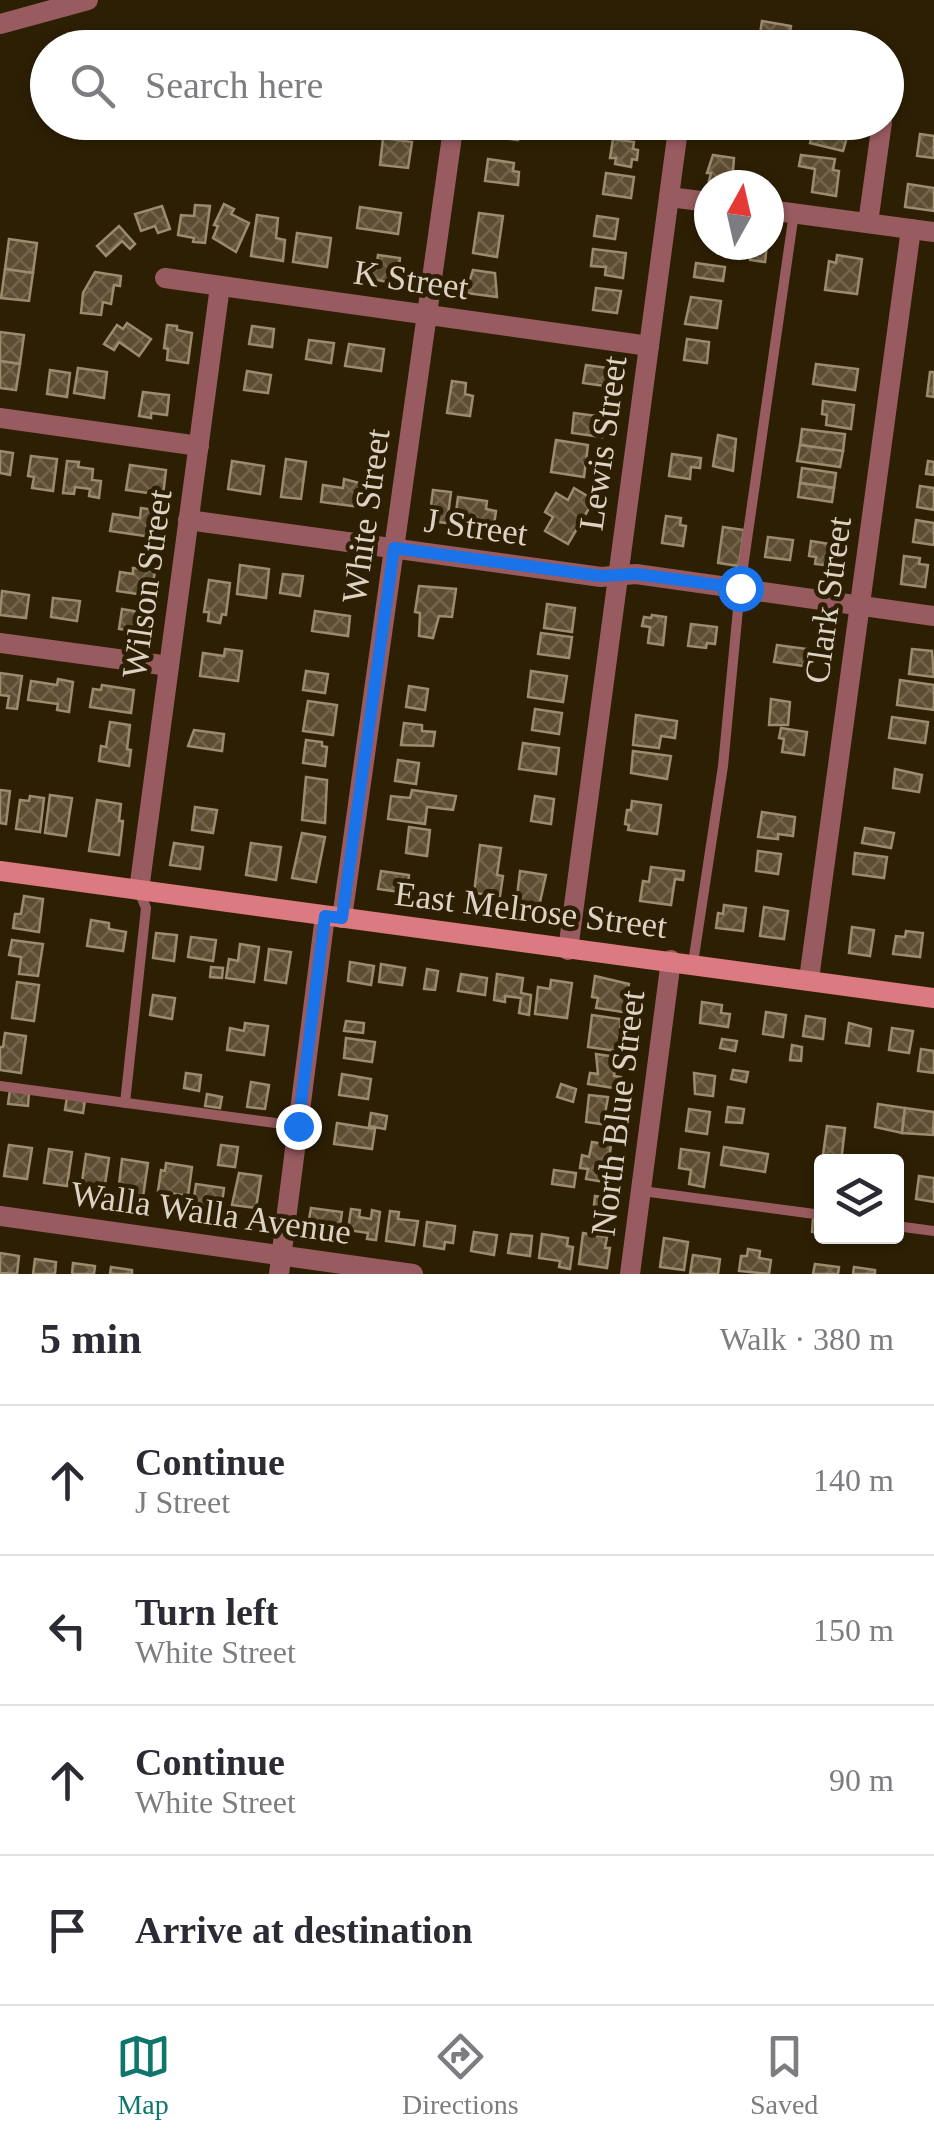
<!DOCTYPE html>
<html lang="en">
<head>
<meta charset="utf-8">
<style>
	body { margin:0; font-family:"Times New Roman",serif; background:#f7f7f7; color:#2b2b33 }
	.controls { position:absolute; right:30px; bottom:30px; display:grid; overflow:hidden; border-radius:10px; box-shadow:0 2px 8px #0004 }
	.controls button { width:90px; height:90px; display:grid; place-items:center; padding:0; border:0; border-bottom:2px solid #e1e1e2; background:#fff; color:#2b2b33; font:50px sans-serif }
	.compass { position:absolute; left:694px; top:170px; width:90px; height:90px; border-radius:50%; background:#fff; box-shadow:0 2px 8px #0004; rotate:8deg }
	.stop { position:absolute; width:30px; height:30px; margin:-22px; border:8px solid #1a73e8; border-radius:50%; background:#fff }
	.stop.end { background:#1a73e8; border-color:#fff; box-shadow:0 2px 10px #0008 }
	.list { margin:0; padding:0; list-style:none }
	h2 { display:flex; justify-content:space-between; align-items:center; height:130px; margin:0; padding:0 40px; font-size:42px }
	h2 small { font-size:32px; font-weight:400; color:#7c7c81 }
	.list li { display:grid; grid-template-columns:65px 1fr auto; gap:30px; align-items:center; box-sizing:border-box; height:150px; padding:0 40px; border-top:2px solid #e1e1e2 }
	.list b { display:block; font-size:38px; white-space:nowrap }
	.list p { margin:0; font-size:32px; white-space:nowrap; color:#7c7c81 }
	.list em { font-size:32px; font-style:normal; color:#7c7c81 }
	.icon { flex:none; width:55px; height:55px; fill:none; stroke:currentColor; stroke-width:2; stroke-linecap:round; stroke-linejoin:round }
	.map { position:relative; flex:none; width:934px; height:1274px; overflow:hidden }
	.search { position:absolute; background:#fff; box-shadow:0 2px 8px #0004; left:30px; right:30px; top:30px; height:110px; display:flex; align-items:center; gap:25px; box-sizing:border-box; padding:0 35px; border-radius:55px; color:#7c7c81; font-size:38px }
	.sheet { height:730px; background:#fff }
	nav { display:flex; justify-content:space-around; align-items:center; box-sizing:border-box; height:140px; border-top:2px solid #e1e1e2; background:#fff; font-size:28px; color:#7c7c81 }
	nav a { display:grid; justify-items:center; gap:5px }
	nav .on { color:#0f766e }
	.map>svg:first-child { display:block }
	.building { fill:url(#building-cross-hatch); stroke:#9c8b6d; stroke-width:2.5 }
	.lines { fill:none; stroke-linecap:round; stroke-linejoin:round }
	.service { stroke:#985b5f; stroke-width:10 }
	.minor { stroke:#985b5f; stroke-width:20 }
	.secondary { stroke:#dc7a81; stroke-width:20 }
	.route { stroke:#1a73e8; stroke-width:12 }
	.labels { text-anchor:middle; dominant-baseline:central; stroke-width:9; stroke-linejoin:round; paint-order:stroke }
	.street-label { font-size:35px; fill:#dcd3c4; stroke:#2d1f04 }
</style>
</head>
<body>
<div class="map">
<svg width="934" height="1274" viewBox="0 0 934 1274">
	<defs>
		<pattern id="building-cross-hatch" width="8" height="8" patternUnits="userSpaceOnUse" patternTransform="scale(2.5)"><rect width="8" height="8" fill="#5c4c31"/><path d="M0 0l8 8M0 8l8-8" fill="none" stroke="#73654d"/></pattern>
	</defs>
	<rect width="100%" height="100%" fill="#2d1f04"/>
	<g class="building">
		<path d="M762,21l29,5 -4,22h-24l3,-14h-6z"/>
		<path d="M855,33l11,15h-31z"/>
		<path d="M497,122h23l-2,18 -23,-3z"/>
		<path d="M717,122h29l-6,1 -2,12 -22,-3z"/>
		<path d="M810,122h31l-3,13 9,2 -4,14 -33,-8 4,-14 -5,-1z"/>
		<path d="M920,134l14,2v22l-17,-2z"/>
		<path d="M383,138l29,4 -4,26 -28,-3z"/>
		<path d="M613,139l21,3 -1,7 5,1 -1,10 -5,-1 -1,8 -16,-3 1,-6h-6z"/>
		<path d="M713,155l21,3 -1,13 7,1 -2,13 -29,-4 2,-8h-4z"/>
		<path d="M801,155l34,4 -2,11 6,1 -3,25 -24,-4 3,-23 -16,-3z"/>
		<path d="M488,159l26,4 -1,8 6,1 -1,13 -33,-4z"/>
		<path d="M606,173l28,4 -3,21 -28,-4z"/>
		<path d="M908,184l26,4v23l-29,-4z"/>
		<path d="M224,204l10,5 -3,5 18,9 -13,29 -23,-14 5,-12 -4,-1z"/>
		<path d="M195,205l15,1 -5,37 -12,-1 1,-4 -16,-3 3,-20 13,1z"/>
		<path d="M162,206l8,23 -12,4 -3,-7 -14,5 -6,-17z"/>
		<path d="M360,207l41,6 -3,21 -41,-6z"/>
		<path d="M479,213l24,3 -6,41 -24,-4z"/>
		<path d="M257,215l21,3 -2,20 9,2 -2,21 -32,-5z"/>
		<path d="M597,216l21,3 -3,20 -21,-3z"/>
		<path d="M119,226l16,18 -5,5 -8,-8 -16,15 -9,-10z"/>
		<path d="M297,233l34,5 -4,29 -34,-5z"/>
		<path d="M9,239l28,4 -4,30 -28,-4z"/>
		<path d="M752,245h15l-2,17 -15,-2z"/>
		<path d="M593,249l33,4 -3,25 -18,-3 1,-8 -15,-1z"/>
		<path d="M378,255l22,3 -1,8 5,1 -2,17 -33,-5 2,-11 5,1z"/>
		<path d="M837,255l25,4 -5,35 -32,-4 4,-29 7,2z"/>
		<path d="M696,263l29,4 -2,14 -29,-4z"/>
		<path d="M5,269l28,4 -4,28 -28,-3z"/>
		<path d="M473,270l22,3 2,24 -31,-4z"/>
		<path d="M95,272l26,4 -1,10 -6,-1 -3,19 -8,-2 -2,13 -20,-2 2,-20z"/>
		<path d="M596,288l25,3 -4,22 -24,-3z"/>
		<path d="M691,297l30,4 -4,27 -32,-4z"/>
		<path d="M127,323l24,16 -12,17 -20,-14 -5,8 -10,-6 13,-19 6,4z"/>
		<path d="M167,325l10,1v4l15,3 -4,30 -21,-3 1,-11 -4,-1z"/>
		<path d="M252,326l22,3 -2,18 -23,-3z"/>
		<path d="M0,332l24,3 -4,29 -20,-3z"/>
		<path d="M687,339l22,3 -2,21 -23,-3z"/>
		<path d="M309,340l25,3 -3,20 -25,-4z"/>
		<path d="M349,344l35,5 -3,22 -36,-5z"/>
		<path d="M0,361l20,3 -4,26 -16,-2z"/>
		<path d="M816,364l42,5 -3,21 -42,-6z"/>
		<path d="M586,365l22,3 -3,18 -22,-3z"/>
		<path d="M78,368l29,4 -3,26 -30,-5z"/>
		<path d="M50,370l20,3 -3,24 -20,-3z"/>
		<path d="M247,371l24,4 -3,18 -24,-3z"/>
		<path d="M930,372h4v25l-7,-1z"/>
		<path d="M452,381l14,2 -1,11 8,2 -3,20 -23,-3z"/>
		<path d="M143,392l26,3 -2,20 -16,-2v5l-12,-2z"/>
		<path d="M823,401l31,4 -3,24 -25,-4 1,-10 -5,-1z"/>
		<path d="M574,413l31,4 -3,20 -30,-4z"/>
		<path d="M802,429l43,5 -2,17 -43,-6z"/>
		<path d="M718,435l18,4 -3,32 -20,-5z"/>
		<path d="M556,440l32,5 -4,32 -33,-5z"/>
		<path d="M800,445l43,6 -3,16 -43,-6z"/>
		<path d="M0,451l13,2 -3,22 -10,-2z"/>
		<path d="M672,454l29,4 -1,10 -9,-1 -1,12 -21,-3z"/>
		<path d="M31,456l26,3 -4,32 -21,-3 2,-11 -6,-1z"/>
		<path d="M286,459l20,3 -5,37 -20,-2z"/>
		<path d="M67,461l12,1 -1,5 15,2 -1,11 9,1 -2,17 -10,-2 1,-7 -15,-2 -1,7 -11,-1z"/>
		<path d="M232,461l32,5 -4,28 -32,-5z"/>
		<path d="M928,461l6,1v13l-8,-1z"/>
		<path d="M130,465l36,5 -3,25 -37,-5z"/>
		<path d="M802,468l34,5 -2,15 -34,-5z"/>
		<path d="M344,479l27,7 -3,22 -47,-6 2,-17 20,3z"/>
		<path d="M800,483l34,5 -2,14 -34,-5z"/>
		<path d="M920,486l14,2v22l-17,-3z"/>
		<path d="M574,488l20,12 -26,44 -23,-13 8,-14 -8,-5 11,-19 12,7z"/>
		<path d="M433,490l18,2 -4,31 -18,-2z"/>
		<path d="M458,497l29,4 -1,8 10,2 -2,14 -39,-5z"/>
		<path d="M141,508l21,3 -3,27 -49,-7 3,-17 27,4z"/>
		<path d="M666,516l15,2 -1,7 6,1 -3,20 -21,-3z"/>
		<path d="M916,520l18,3v22l-21,-3z"/>
		<path d="M723,527l21,3 -5,36 -21,-3z"/>
		<path d="M768,537l25,3 -3,20 -25,-3z"/>
		<path d="M811,541l25,4 -3,21 -18,-2 1,-7 -7,-1z"/>
		<path d="M904,556l16,2 -1,6 9,1 -3,22 -24,-3z"/>
		<path d="M240,565l29,4 -3,29 -29,-4z"/>
		<path d="M133,568l22,3 -4,25 -34,-5 3,-19 13,2z"/>
		<path d="M283,574l20,2 -3,20 -20,-3z"/>
		<path d="M209,580l21,3 -4,32 -4,-1 -2,9 -12,-2 1,-9h-5z"/>
		<path d="M419,586l37,3 -4,28 -13,-1 -6,22 -14,-2 1,-23 -5,-1z"/>
		<path d="M2,591l27,4 -3,23 -26,-3z"/>
		<path d="M53,598l27,3 -3,20 -26,-4z"/>
		<path d="M547,604l28,4 -3,24 -28,-4z"/>
		<path d="M122,609l24,4 -2,19 -25,-3z"/>
		<path d="M315,611l35,5 -2,20 -36,-5z"/>
		<path d="M652,615l14,2 -3,28 -15,-2 2,-16 -8,-1 2,-9 7,1z"/>
		<path d="M691,624l26,3 -2,17 -8,-1 -1,5 -18,-2z"/>
		<path d="M541,633l31,4 -3,21 -31,-4z"/>
		<path d="M777,645l30,4 -3,17 -30,-4z"/>
		<path d="M225,649l17,2 -4,30 -38,-5 3,-23 21,3z"/>
		<path d="M912,649l20,2 2,26 -25,-3z"/>
		<path d="M306,671l22,3 -3,19 -22,-3z"/>
		<path d="M531,671l36,5 -4,26 -35,-5z"/>
		<path d="M0,673l22,3 -5,33 -10,-1 2,-12 -9,-1z"/>
		<path d="M58,679l15,3 -4,30 -12,-2 1,-6 -30,-4 3,-19 26,4z"/>
		<path d="M900,680l34,5v25l-37,-5z"/>
		<path d="M102,685l32,5 -3,23 -41,-6 3,-18 8,1z"/>
		<path d="M409,686l19,3 -3,21 -19,-3z"/>
		<path d="M771,699l19,3 -2,23h-19z"/>
		<path d="M308,701l29,4 -4,30 -30,-4z"/>
		<path d="M535,709l27,4 -3,21 -27,-4z"/>
		<path d="M636,715l41,6 -2,17 -14,-2 -2,12 -26,-3z"/>
		<path d="M892,717l36,5 -3,21 -36,-5z"/>
		<path d="M110,722l20,3 -3,24 4,1 -2,16 -30,-5 2,-15 5,1z"/>
		<path d="M404,723l18,2v6l13,1 -2,14 -32,-1z"/>
		<path d="M781,728l26,4 -3,23 -22,-3 2,-13 -5,-1z"/>
		<path d="M194,730l30,4 -2,17 -34,-5z"/>
		<path d="M306,740l16,2v4l5,1 -2,19 -22,-3z"/>
		<path d="M523,743l36,5 -3,26 -37,-5z"/>
		<path d="M633,751l38,5 -4,23 -36,-6z"/>
		<path d="M398,760l21,3 -3,21 -21,-3z"/>
		<path d="M895,769l27,6 -3,17 -26,-4z"/>
		<path d="M306,777l21,3 -2,43 -23,-3z"/>
		<path d="M0,790l10,1 -4,33 -6,-1z"/>
		<path d="M412,790l44,6 -3,14 -26,-3 -2,17 -37,-5 3,-23 19,2z"/>
		<path d="M50,795l22,3 -6,38 -21,-3z"/>
		<path d="M30,796l14,2 -4,34 -24,-3 4,-29 9,1z"/>
		<path d="M535,796l19,3 -3,25 -20,-3z"/>
		<path d="M97,800l24,4 -2,17h4l-4,34 -30,-4z"/>
		<path d="M632,801l29,4 -4,29 -29,-4 1,-5 -4,-1 2,-14h4z"/>
		<path d="M195,807l22,3 -4,23 -21,-3z"/>
		<path d="M762,812l33,5 -2,19 -15,-2v5l-20,-2z"/>
		<path d="M409,827l21,3 -3,26 -21,-3z"/>
		<path d="M865,828l29,5 -3,15 -29,-5z"/>
		<path d="M302,833l23,4 -9,45 -24,-4z"/>
		<path d="M174,843l29,4 -3,22 -30,-4z"/>
		<path d="M251,843l30,4 -5,33 -30,-5z"/>
		<path d="M480,845l21,3 -4,27 6,1 -3,20 -26,-3z"/>
		<path d="M758,851l23,3 -3,20 -22,-3z"/>
		<path d="M855,853l32,4 -3,21 -31,-4z"/>
		<path d="M651,867l33,4 -1,9 -8,-1 -4,26 -31,-4 3,-20 6,1z"/>
		<path d="M381,871l28,4 -2,18 -29,-4z"/>
		<path d="M520,871l26,4 -8,36 -22,-6z"/>
		<path d="M24,896l19,3 -4,33 -26,-4 2,-14h6z"/>
		<path d="M724,905l22,3 -3,23 -27,-3 2,-15 5,1z"/>
		<path d="M764,907l24,4 -4,28 -24,-3z"/>
		<path d="M91,920l18,3v6l17,3 -3,19 -36,-5z"/>
		<path d="M852,927l22,3 -4,26 -21,-3z"/>
		<path d="M906,931l17,2 -3,24 -27,-3 3,-18 9,1z"/>
		<path d="M156,933l21,2 -3,26 -21,-3z"/>
		<path d="M191,937l25,3 -3,21 -25,-4z"/>
		<path d="M12,940l31,4 -5,32 -19,-2 2,-17 -12,-2z"/>
		<path d="M240,944l19,3 -5,35 -28,-4 3,-19 9,2z"/>
		<path d="M269,949l22,3 -5,31 -21,-3z"/>
		<path d="M350,962l24,4 -3,19 -23,-4z"/>
		<path d="M381,964l24,4 -3,17 -23,-3z"/>
		<path d="M211,967l12,1 -1,10 -12,-1z"/>
		<path d="M427,969l11,2 -3,19 -11,-1z"/>
		<path d="M461,974l26,4 -2,17 -27,-4z"/>
		<path d="M497,974l26,4 -2,15 10,2 -2,20 -10,-2 2,-15 -16,-2v6l-11,-2z"/>
		<path d="M595,976l34,8 -3,17 6,1 -2,11 -34,-5 2,-10 -6,-1z"/>
		<path d="M551,980l21,3 -5,35 -32,-4 3,-27 12,2z"/>
		<path d="M17,982l22,3 -5,36 -22,-3z"/>
		<path d="M153,995l22,3 -3,21 -22,-4z"/>
		<path d="M702,1002l20,3 -1,8 9,1 -2,13 -28,-4z"/>
		<path d="M766,1012l20,3 -3,22 -20,-3z"/>
		<path d="M592,1015l28,4 1,20 5,1 -2,12 -36,-5z"/>
		<path d="M806,1016l19,3 -2,20 -20,-3z"/>
		<path d="M346,1021l18,2 -1,10 -19,-2z"/>
		<path d="M245,1023l23,3 -4,29 -37,-5 3,-22 14,3z"/>
		<path d="M849,1023l22,6 -2,17 -23,-3z"/>
		<path d="M892,1028l21,3 -4,22 -20,-3z"/>
		<path d="M5,1033l21,3 -5,37 -21,-3v-23h3z"/>
		<path d="M346,1038l29,4 -3,20 -28,-4z"/>
		<path d="M722,1039l15,2 -2,10 -15,-3z"/>
		<path d="M792,1045l10,2 -1,14 -11,-1z"/>
		<path d="M921,1049l13,2v22l-16,-2z"/>
		<path d="M596,1054l21,3 -3,19 7,1 -1,12 -32,-5 2,-11 8,1z"/>
		<path d="M733,1070l15,2 -2,10 -15,-3z"/>
		<path d="M186,1073l15,2 -2,16 -15,-3z"/>
		<path d="M694,1073l21,3 -2,20 -18,-2z"/>
		<path d="M342,1074l29,5 -3,20 -29,-4z"/>
		<path d="M251,1082l18,3 -4,24 -18,-2z"/>
		<path d="M561,1084l15,5 -3,13 -16,-5z"/>
		<path d="M10,1090l19,2 -1,14 -20,-2z"/>
		<path d="M207,1094l15,3 -2,11 -15,-2z"/>
		<path d="M589,1095l19,2 -3,17h5l-2,11 -22,-3z"/>
		<path d="M67,1097l18,3 -2,13 -18,-3z"/>
		<path d="M878,1104l27,4 -3,25 -27,-6z"/>
		<path d="M728,1107l16,2 -2,14 -16,-1z"/>
		<path d="M905,1108l29,4 -1,23 -31,-2z"/>
		<path d="M689,1109l21,3 -3,22 -21,-3z"/>
		<path d="M371,1113l16,3 -2,13 -16,-3z"/>
		<path d="M337,1123l38,6 -3,20 -38,-5z"/>
		<path d="M827,1126l18,2 -4,34h-19z"/>
		<path d="M592,1142l19,3 -2,16h3l-7,21 -19,-3 2,-10 -8,-1 2,-13 7,2z"/>
		<path d="M9,1145l23,3 -5,31 -23,-3z"/>
		<path d="M221,1145l17,2 -3,20 -17,-2z"/>
		<path d="M724,1147l44,7 -3,18 -44,-7z"/>
		<path d="M49,1149l23,3 -5,34 -23,-3z"/>
		<path d="M681,1149l28,4 -5,34 -15,-3 2,-14 -12,-2z"/>
		<path d="M86,1154l23,4 -5,33 -23,-3z"/>
		<path d="M122,1159l26,4 -5,34 -25,-4z"/>
		<path d="M166,1163l26,4 -4,29 -30,-5 3,-21 4,1z"/>
		<path d="M554,1170l22,3 -2,14 -22,-3z"/>
		<path d="M239,1173l22,3 -5,32 -24,-3z"/>
		<path d="M919,1176l15,2v24l-18,-3z"/>
		<path d="M196,1184l28,4 -3,23h-29z"/>
		<path d="M595,1196l24,3 -3,18 -23,-3z"/>
		<path d="M311,1208l31,4 -3,21 -31,-8z"/>
		<path d="M351,1209l9,1 -1,7 12,2 1,-9 8,2 -4,28 -9,-1 1,-6 -20,-3z"/>
		<path d="M390,1211l9,1 -1,7 20,2 -4,24 -28,-4z"/>
		<path d="M813,1219l9,1v13l-10,-1z"/>
		<path d="M427,1222l28,4 -2,17 -8,-1 -1,7 -20,-3z"/>
		<path d="M474,1232l23,3 -3,20 -23,-4z"/>
		<path d="M583,1233l24,4 -2,11h5l-3,20 -28,-4z"/>
		<path d="M511,1234l21,2 -2,20 -22,-3z"/>
		<path d="M542,1234l26,4 -1,8 6,1 -3,22 -11,-2 1,-6 -21,-3z"/>
		<path d="M664,1238l24,4 -4,28 -24,-3z"/>
		<path d="M748,1249l12,2 -1,7 12,2 -2,14 -30,-3 2,-15h6z"/>
		<path d="M0,1253l19,3 -2,18 -17,-1z"/>
		<path d="M693,1255l27,4 -2,15h-28z"/>
		<path d="M35,1259l21,3 -1,12h-22z"/>
		<path d="M73,1263l22,3 -1,8h-22z"/>
		<path d="M815,1264l24,3 -1,7h-25z"/>
		<path d="M111,1267l21,3v4h-22z"/>
		<path d="M854,1267l21,3v4h-22z"/>
	</g>
	<g class="lines">
		<g class="service">
			<path d="M693,963l30,-197 17,-178 54,-375"/>
			<path d="M0,1086l298,40"/>
			<path d="M125,1103l21,-195 -7,-17"/>
			<path d="M642,1191l180,24"/>
			<path d="M896,1226l38,5"/>
		</g>
		<g class="minor">
			<path d="M0,24l88,-24"/>
			<path d="M698,48l3,-5"/>
			<path d="M669,197l40,5"/>
			<path d="M769,210l165,22"/>
			<path d="M868,223l14,-101"/>
			<path d="M165,278l484,68"/>
			<path d="M0,418l199,28"/>
			<path d="M188,520l413,57 35,-3 298,42"/>
			<path d="M0,643l169,23"/>
			<path d="M139,890l81,-604"/>
			<path d="M342,918l112,-796"/>
			<path d="M568,950l111,-828"/>
			<path d="M809,979l102,-750"/>
			<path d="M0,1216l413,58"/>
			<path d="M279,1274l46,-358"/>
			<path d="M630,1274l41,-314"/>
		</g>
		<path class="secondary" d="M0,871l934,127"/>
	</g>
	<g class="lines">
		<path class="route" d="M298,1126l27,-210 17,2 52,-370 207,28 35,-2 104,14"/>
	</g>
	<g class="labels">
		<g class="street-label">
			<text transform="translate(411 280) rotate(8)">K Street</text>
			<text transform="translate(603 443) rotate(-82)">Lewis Street</text>
			<text transform="translate(366 516) rotate(-82)">White Street</text>
			<text transform="translate(476 527) rotate(8)">J Street</text>
			<text transform="translate(147 584) rotate(-82)">Wilson Street</text>
			<text transform="translate(828 600) rotate(-82)">Clark Street</text>
			<text transform="translate(531 910) rotate(7)">East Melrose Street</text>
			<text transform="translate(618 1113) rotate(-83)">North Blue Street</text>
			<text transform="translate(211 1213) rotate(8)">Walla Walla Avenue</text>
		</g>
	</g>
</svg>
<div class="controls">
<button><svg class="icon" aria-label="layers" viewBox="0 0 24 24"><path d="M12 4l9 5-9 5-9-5zM3 14l9 5 9-5"/></svg></button>
</div>
<svg class="compass" viewBox="-18 -18 36 36"><path d="M0-13l5 13h-10z" fill="#e53935"/><path d="M0 13l5-13h-10z" fill="#7c7c81"/></svg>
<div class="stop" style="left:740px;top:588px"></div>
<div class="stop end" style="left:298px;top:1126px"></div>
<div class="search"><svg class="icon" aria-label="search" viewBox="0 0 24 24"><circle cx="10" cy="10" r="6"/><path d="M15 15l6 6"/></svg>Search here</div>
</div>
<section class="sheet">
<h2>5 min<small>Walk · 380 m</small></h2>
<ul class="list">
<li><svg class="icon" aria-label="ahead" viewBox="0 0 24 24"><path d="M12 20V5M6 11l6-6 6 6"/></svg><div><b>Continue</b><p>J Street</p></div><em>140 m</em></li>
<li><svg class="icon" aria-label="left" viewBox="0 0 24 24"><path d="M17 20v-9H6M10 6l-5 5 5 5"/></svg><div><b>Turn left</b><p>White Street</p></div><em>150 m</em></li>
<li><svg class="icon" aria-label="ahead" viewBox="0 0 24 24"><path d="M12 20V5M6 11l6-6 6 6"/></svg><div><b>Continue</b><p>White Street</p></div><em>90 m</em></li>
<li><svg class="icon" aria-label="arrive" viewBox="0 0 24 24"><path d="M6 21V4h12l-3 4 3 4H6"/></svg><div><b>Arrive at destination</b></div></li>
</ul>
</section>
<nav>
<a class="on"><svg class="icon" aria-label="map" viewBox="0 0 24 24"><path d="M3 6l6-2 6 2 6-2v14l-6 2-6-2-6 2zM9 4v14M15 6v14"/></svg>Map</a>
<a><svg class="icon" aria-label="directions" viewBox="0 0 24 24"><path d="M12 3l9 9-9 9-9-9zM9 14v-3h6M13 9l2 2-2 2"/></svg>Directions</a>
<a><svg class="icon" aria-label="saved" viewBox="0 0 24 24"><path d="M7 4h10v16l-5-4-5 4z"/></svg>Saved</a>
</nav>
</body>
</html>
